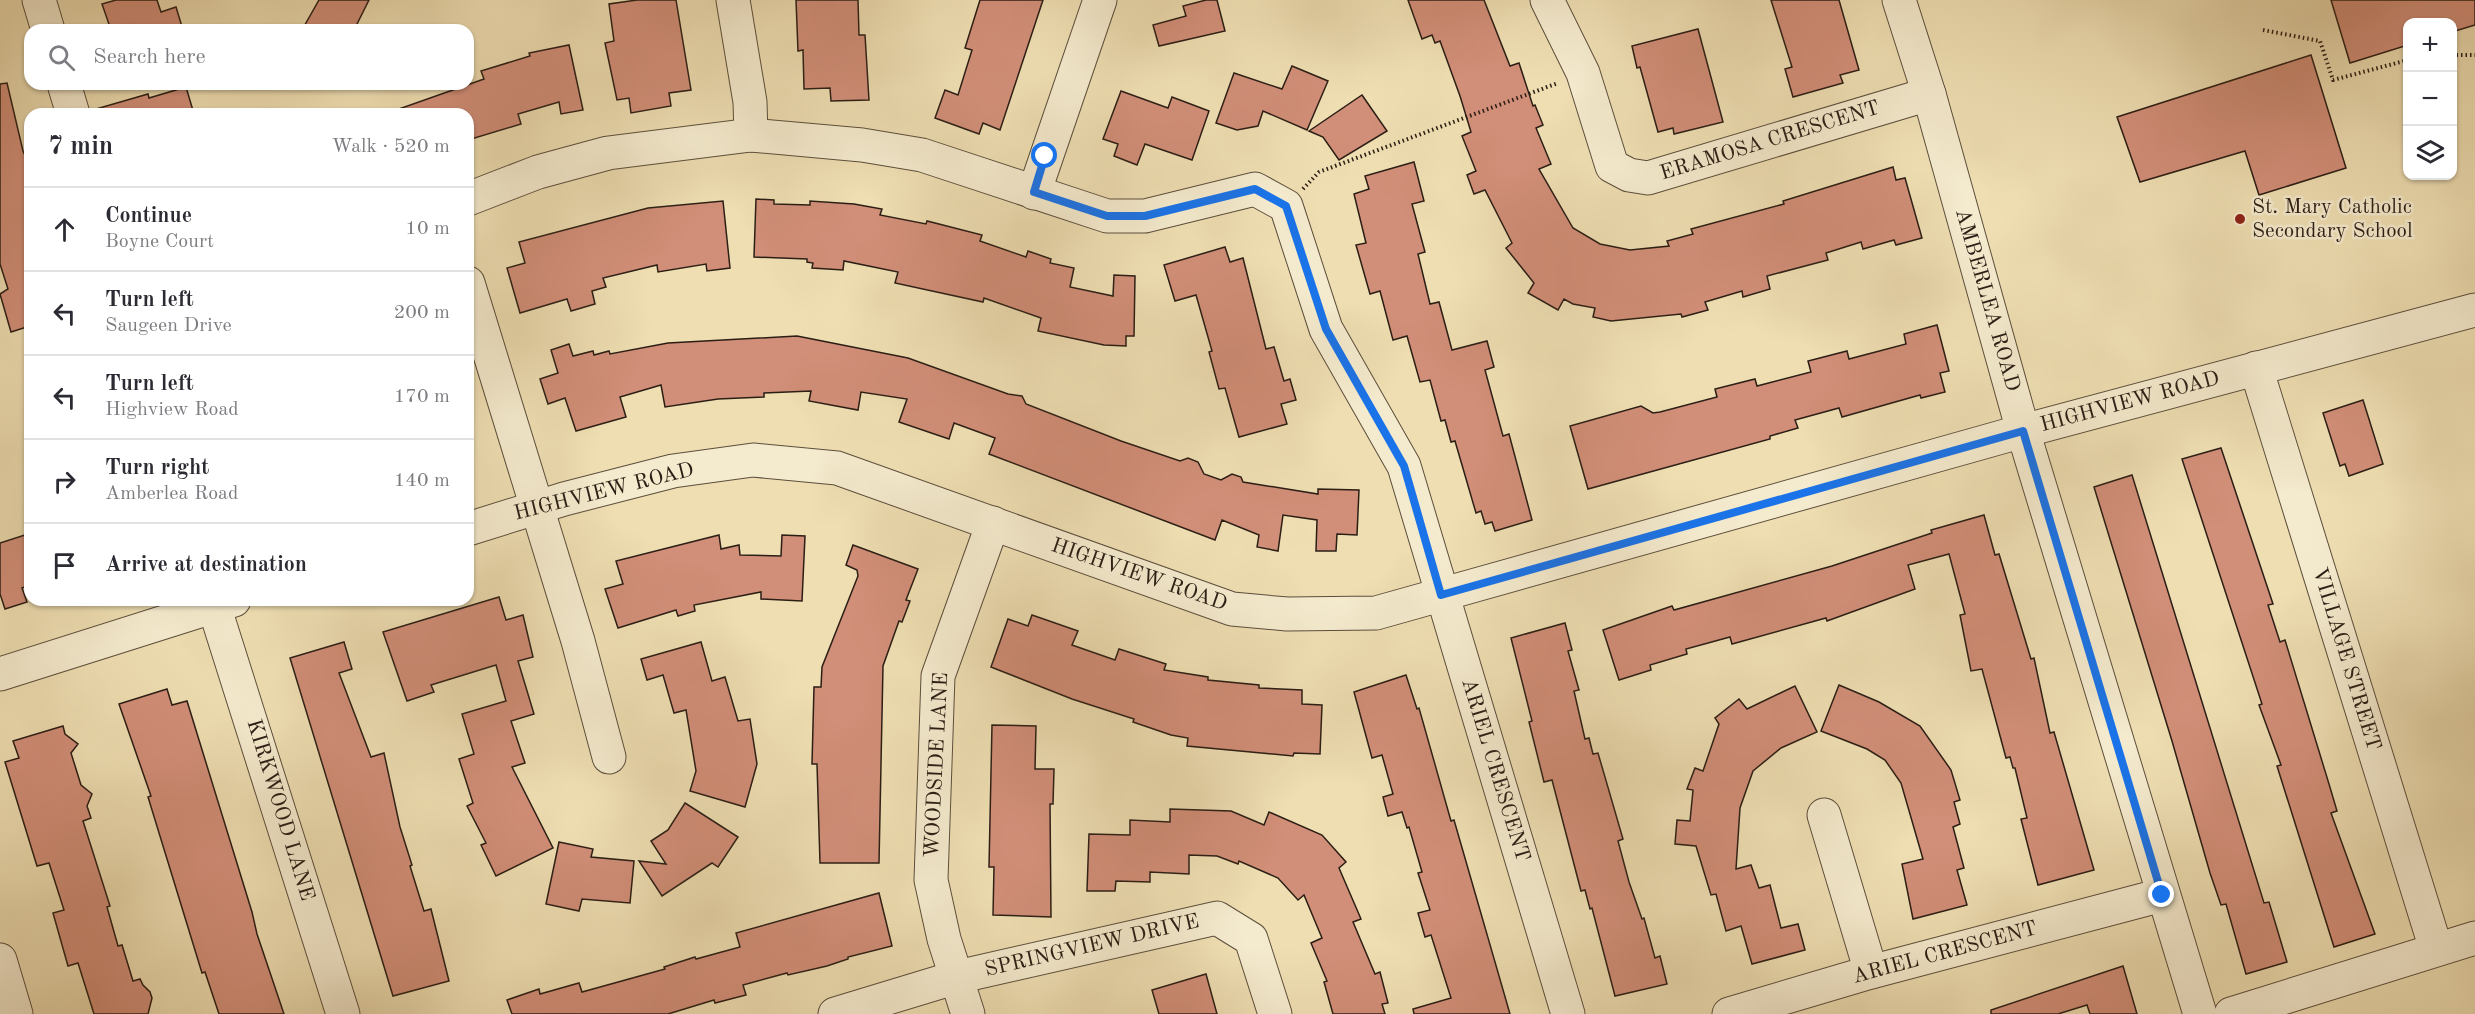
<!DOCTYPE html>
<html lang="en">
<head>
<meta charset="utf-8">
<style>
	body { margin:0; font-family:"Old Standard TT",serif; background:#f7f7f7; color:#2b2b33 }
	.controls { position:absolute; right:18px; top:18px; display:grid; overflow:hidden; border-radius:12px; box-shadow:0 2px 4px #0004 }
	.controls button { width:54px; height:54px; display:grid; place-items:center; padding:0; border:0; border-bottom:2px solid #e1e1e2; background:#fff; color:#2b2b33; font:30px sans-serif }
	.stop { position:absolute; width:18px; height:18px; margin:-14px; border:4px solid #1a73e8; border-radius:50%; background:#fff }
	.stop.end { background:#1a73e8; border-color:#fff; box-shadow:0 2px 6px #0008 }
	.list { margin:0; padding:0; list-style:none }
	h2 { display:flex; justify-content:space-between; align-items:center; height:78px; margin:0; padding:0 24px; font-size:26px }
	h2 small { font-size:20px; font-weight:400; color:#7c7c81 }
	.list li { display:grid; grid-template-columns:39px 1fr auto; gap:18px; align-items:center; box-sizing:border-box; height:84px; padding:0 24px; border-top:2px solid #e1e1e2 }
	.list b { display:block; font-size:22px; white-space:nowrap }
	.list p { margin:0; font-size:20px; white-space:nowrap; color:#7c7c81 }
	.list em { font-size:20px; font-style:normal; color:#7c7c81 }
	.icon { flex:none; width:33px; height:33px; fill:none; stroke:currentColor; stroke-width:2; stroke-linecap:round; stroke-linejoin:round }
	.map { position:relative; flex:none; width:2475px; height:1014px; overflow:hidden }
	.search { position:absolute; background:#fff; box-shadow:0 2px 4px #0004; left:24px; top:24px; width:450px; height:66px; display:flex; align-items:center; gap:15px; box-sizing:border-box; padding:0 21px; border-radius:18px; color:#7c7c81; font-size:22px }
	.panel { position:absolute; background:#fff; box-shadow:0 2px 4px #0004; left:24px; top:108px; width:450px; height:498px; border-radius:18px }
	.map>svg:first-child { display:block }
	.building { fill:#d18e78; stroke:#2b1e15; stroke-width:1.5 }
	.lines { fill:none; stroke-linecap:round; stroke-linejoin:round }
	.minor-casing { stroke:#5c4e3c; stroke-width:35 }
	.path { stroke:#2b1e15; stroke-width:4; stroke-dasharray:1.5 3; stroke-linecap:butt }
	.minor { stroke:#f4eacd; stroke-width:33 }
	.route { stroke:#1a73e8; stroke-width:8 }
	.poi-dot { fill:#8f2418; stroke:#f4eacd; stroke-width:2 }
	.labels { text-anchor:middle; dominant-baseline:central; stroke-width:5; stroke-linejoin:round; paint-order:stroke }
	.street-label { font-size:21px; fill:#2b1e15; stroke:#f4eacd }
	.poi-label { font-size:21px; fill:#2b1e15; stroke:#f4eacd; text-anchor:start }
</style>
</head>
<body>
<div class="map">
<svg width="2475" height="1014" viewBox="0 0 2475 1014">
	<rect width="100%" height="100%" fill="#eedeb2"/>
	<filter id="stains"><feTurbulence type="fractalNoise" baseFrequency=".00333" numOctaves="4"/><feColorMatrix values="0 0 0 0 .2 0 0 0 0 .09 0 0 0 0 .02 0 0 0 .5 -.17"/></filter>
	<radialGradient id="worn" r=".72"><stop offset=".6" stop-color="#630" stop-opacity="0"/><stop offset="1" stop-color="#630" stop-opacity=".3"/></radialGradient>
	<g class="building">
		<path d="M116,0h41l4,12 15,-5 7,23h-72l-9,-26z"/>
		<path d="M319,0h50l-15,30h-52z"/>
		<path d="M637,0h39l15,90 -22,3 2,13 -40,7 -2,-15 -12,2 -12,-57 9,-2 -5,-37z"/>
		<path d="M796,0h62l1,35h6l4,65 -38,1 -1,-13 -26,1 -1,-39 -5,1z"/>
		<path d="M980,0h63l-43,130 -17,-7 -4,11 -44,-16 10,-28 13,5 14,-45 -7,-2z"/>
		<path d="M1206,0h11l8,31 -66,15 -6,-21 33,-9 -3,-10z"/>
		<path d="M1408,0h76l26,66 9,-3 14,43 2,-1 8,20 -7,3 15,36 -12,5 34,59 27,16 30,6 39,-4 -2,-5 26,-7 -2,-5 93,-25 -1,-3 110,-34 3,13 9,-2 17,60 -26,7 -2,-5 -31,9 -2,-7 -35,11 2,7 -61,16 3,13 -27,8 -1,-6 -37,11 3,8 -26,7 -1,-3 -70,7 -18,-4 2,-9 -22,-4 -9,-5 -6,11 -30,-17 6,-10 -28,-35 6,-5 -27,-53 -11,4 -7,-19 9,-4 -14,-35 9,-4 -11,-36 -20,-55 -5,2 -3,-8 -10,4z"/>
		<path d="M1771,0h68l20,70 -19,5 3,8 -50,14 -8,-28 7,-2z"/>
		<path d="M2331,0h144v25l-23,7v-10h-44v23l-58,18z"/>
		<path d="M1698,29l25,93 -49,12 -1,-6 -15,4 -18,-65 -3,1 -5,-22z"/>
		<path d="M569,45l14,65 -22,4 -2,-12 -41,12 3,10 -53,16v-26h-72v-4l88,-31 -3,-8 49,-15 -1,-3z"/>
		<path d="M2311,55l35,113 -87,27 -14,-44 -105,31 -23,-65z"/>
		<path d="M1292,66l36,15 -21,49 -44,-19 -5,15 -21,4 -21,-7 18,-50 48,16z"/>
		<path d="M7,83l16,68 7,15v160l-19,6 -11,-38 8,-5 -8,-25v-180z"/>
		<path d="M186,87l8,27h-97l-1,-5 52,-15 1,4z"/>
		<path d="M1121,91l47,17 4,-11 37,14 -17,49 -47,-16 -8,21 -23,-9 4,-12 -15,-5z"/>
		<path d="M1362,95l25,36 -48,29 -16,-23 -14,-6z"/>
		<path d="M1414,162l10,39 -12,3 13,48 -7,2 12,50 9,-2 13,48 35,-9 7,26 -9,3 18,66 6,-2 23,86 -37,11 -3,-9 -7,2 -4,-13 -5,2 -21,-72 -4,1 -6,-22 -4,1 -11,-41 -10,2 -13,-46 -14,4 -13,-49 -10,3 -14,-49 10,-2 -12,-49 15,-5 -4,-13z"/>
		<path d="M756,199l18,1v4l36,1v-4l44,3 28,5 -2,6 46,9 1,-3 55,14 -2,6 46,16 2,-6 23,8 -1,4 24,5 -4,19 43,9 1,-21 21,1 -1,60h-8v10l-22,-1 -66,-14 3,-13 -57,-20 -1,4 -88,-19 3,-11 -54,-11 -1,9 -31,-2 1,-5 -6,-1v-3l-53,-2z"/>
		<path d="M723,201l7,67 -23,3 -1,-7 -48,8 -1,-7 -54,13 3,9 -14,4 3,13 -24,7 -4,-12 -47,14 -13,-45 18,-5 -6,-21 129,-34z"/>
		<path d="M1225,247l5,15 13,-4 23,91 8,-2 10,34 6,-2 6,21 -15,4 6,20 -48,13 -14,-49 -6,1 -10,-37 3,-1 -16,-56 -21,6 -11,-36z"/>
		<path d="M1937,325l12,46 -9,2 5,19 -24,6 -1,-3 -78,22 -3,-9 -44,12 3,8 -28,8v3l-182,50 -18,-63 71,-20 12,7 7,-1 57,-15 -2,-8 40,-10 2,7 54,-14 -3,-11 39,-10 2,8 57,-15 -2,-10z"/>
		<path d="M797,336l111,22 100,36 14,2 4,8 95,37 59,20 8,-3 10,4 6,12 17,6 11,-6 9,3 2,5 75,12v-5l41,1 -2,45 -20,-1 -1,17h-20l1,-31 -34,-5 -5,36 -21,-4 2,-12 -37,-15 -7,20 -226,-86 6,-16 -41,-15 -5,16 -50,-17 8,-23 -46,-7 -3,18 -49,-9 2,-10 -47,2v4l-46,2 -53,8 -4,-22 -41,12 6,20 -50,14 -11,-33 -17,6 -8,-25 18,-6 -7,-23 18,-6 4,12 20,-5 1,4 15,-4 1,3 58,-11z"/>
		<path d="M2363,400l20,64 -34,12 -4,-12 -5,2 -17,-53z"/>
		<path d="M2221,448l52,156 -5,1 12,37 5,-2 44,144 8,27 -6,2 44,121 -41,13 -57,-181 4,-1 -22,-60 3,-1 -80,-245z"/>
		<path d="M2132,475l132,428 5,-1 18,60 -41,12 -20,-70 -5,1 -11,-32 -38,-132 -78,-254z"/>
		<path d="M1984,515l11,40 4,-1 32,105 3,-1 16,75 4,-1 40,138 -56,15 -17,-66 6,-1 -12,-50h-2l-3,-11 -4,1 -24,-89 -11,2 -11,-56 5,-1 -16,-60 -41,11 7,24 -88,32 -1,-3 -94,26 -2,-7 -44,12 1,5 -37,11 1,5 -32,10 -16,-50 69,-24 2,4 158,-44 100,-33 -1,-3z"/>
		<path d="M25,535l5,15v35l-8,3 5,14 -22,7 -5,-15v-51z"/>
		<path d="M719,535l2,14 18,-4 1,10 41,1 1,-21 23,1 -3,65 -41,-2v-7l-67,13 1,6 -17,5 -2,-6 -58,18 -13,-39 18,-5 -7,-23z"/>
		<path d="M853,545l65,24 -12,31 4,1 -8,21 -3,-1 -16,45 -4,197h-59l-3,-99h-5l2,-77h7l1,-20 36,-91 -1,-6 -11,-5z"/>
		<path d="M499,597l7,23 17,-5 10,42 -15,4 16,53 -23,7 14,42 -13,4 41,81 -57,28 -15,-31 5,-2 -19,-37 6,-3 -14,-44 15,-5 -12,-40 44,-13 -10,-36 -65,20 3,7 -27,9 -24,-69z"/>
		<path d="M1032,615l46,16 -6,14 43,15 4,-11 47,15 -2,6 44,7v3l51,5v3l43,2v14l20,1 -2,49 -26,-1 -1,3 -106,-10 1,-8 -17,-3 -38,-13 1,-3 -62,-20 -81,-32 17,-48 20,7z"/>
		<path d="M1565,623l7,27 -4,1 11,39 -5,1 11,48 4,-1 4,16 5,-1 25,86 -5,2 11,41 13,37 2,-1 11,40 5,-2 7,28 -52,12 -23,-88 -2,1 -5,-19 -4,1 -29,-111 -8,2 -15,-60 3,-1 -21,-83z"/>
		<path d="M344,642l8,27 -13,4 32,84 13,-4 16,74 12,38 -2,1 14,45 7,-2 18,72 -56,15 -103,-338z"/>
		<path d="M701,642l11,39 13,-4 13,44 12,-2 7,45 -12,43 -55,-16 6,-20 -10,-61 -12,3 -11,-38 -16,5 -6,-21z"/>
		<path d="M1406,675l11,34 2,-1 32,113 3,-1 56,194h-96l-1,-5 38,-11 -20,-63 -6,2 -7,-24 12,-3 -12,-37 4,-1 -13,-45 -2,1 -5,-16 -14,4 -5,-19 10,-3 -11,-39 -10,3 -18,-66z"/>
		<path d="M1839,685l40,17 41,24 31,44 9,30 -6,2 6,22 -7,3 11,41 -7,2 10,35 -54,14 -11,-55 21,-5 -22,-76 -16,-23 -18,-11 -46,-18z"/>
		<path d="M1795,686l22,46 -36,16 -28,23 -13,37 -4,61 15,-4 8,23 11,-3 11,43 17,-4 7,26 -53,14 -11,-38 -15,5 -10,-37 -5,1 -15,-49 -21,-2 2,-24 13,1 3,-31 -6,-1 8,-21 8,3 16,-47 -4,-6 24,-19 8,10z"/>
		<path d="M167,689l5,16 15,-4 65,211 5,22 27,80h-65l-14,-42 -3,1 -54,-176 3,-1 -32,-92z"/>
		<path d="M992,725l44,1 -1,43h19l-1,35h-3l1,113 -58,-2 1,-48h-5z"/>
		<path d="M63,726l2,8 13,10 -7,9 10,32 11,9 -5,12 4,12 -8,3 27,85 -3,1 11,39 4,-1 11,36 7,-2 3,6 7,7 2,6 -4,16h-54l-16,-51 -10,3 -15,-53 11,-3 -15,-47 -12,3 -32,-104 14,-4 -6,-17z"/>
		<path d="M685,803l53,34 -20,30 -6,-4 -50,33 -23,-35 27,3 -15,-23 17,-11z"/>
		<path d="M1170,809l61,2 33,14 5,-13 53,23 24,27 -7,6 22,51 -8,3 22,52 5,-2 8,31 -6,1 3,10h-52l-9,-32 3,-1 -16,-38 11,-5 -18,-43 -6,5 -20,-22 -39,-17 -1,3 -21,-8 -28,-1v19l-39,-2v10l-34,-1 -1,10h-28l2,-57 41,1v-15l40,2z"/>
		<path d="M559,842l34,7 -2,8 43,4 -4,42 -48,-4 -3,12 -33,-7z"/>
		<path d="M879,893l13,53 -44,11v2l-21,7 -39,9 -1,-2 -44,12 3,10 -31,8 -1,-3 -46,14h-156l-5,-14 32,-11 1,5 39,-11 3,9 83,-23 -1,-2 31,-10 1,2 44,-12 -4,-14z"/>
		<path d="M2123,966l14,48h-47l-3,-9 -29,9h-67v-4z"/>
		<path d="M1206,974l11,40h-58l-7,-24z"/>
	</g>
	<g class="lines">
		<defs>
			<g id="minor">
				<path d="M39,0l9,30"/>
				<path d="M733,0l17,102 1,33"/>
				<path d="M1547,0l36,73 29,93 17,9 19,3 281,-84"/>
				<path d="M1899,0l30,94 94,337 177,583"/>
				<path d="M64,84l9,30"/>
				<path d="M1034,193l66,-193"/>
				<path d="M468,199l70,-27 70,-19 143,-18 111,10 60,10 185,61h38l110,-27 31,17 40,123 78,137 164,548"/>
				<path d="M468,283l110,358 31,116"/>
				<path d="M2256,368l180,581"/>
				<path d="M468,529l96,-30 109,-28 80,-11 84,8 395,141 55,5 89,-1 647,-182 452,-121"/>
				<path d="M214,606l129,408"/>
				<path d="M0,674l234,-74"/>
				<path d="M1824,815l47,157"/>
				<path d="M0,960l16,54"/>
				<path d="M835,1014l122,-37 260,-59 34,21 24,75"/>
				<path d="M968,1014l-24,-75 -13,-59 7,-204 55,-153"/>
				<path d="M1729,1014l142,-42 291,-77"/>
				<path d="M2231,1014l244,-76"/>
			</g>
		</defs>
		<use href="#minor" class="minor-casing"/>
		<g class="path">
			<path d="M2263,30l57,11 13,39 75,-20"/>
			<path d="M2452,55h23"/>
			<path d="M1303,189l16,-17 239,-89"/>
		</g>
		<use href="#minor" class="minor"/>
	</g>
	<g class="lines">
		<path class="route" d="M1045,156l-11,36 73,24h38l110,-27 31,17 40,123 78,137 37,129 582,-164 139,464"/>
	</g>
	<circle class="poi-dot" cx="2240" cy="219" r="6"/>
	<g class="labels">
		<g class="street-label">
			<text transform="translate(1770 141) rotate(-17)">ERAMOSA CRESCENT</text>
			<text transform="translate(1987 300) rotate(74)">AMBERLEA ROAD</text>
			<text transform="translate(2130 402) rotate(-15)">HIGHVIEW ROAD</text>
			<text transform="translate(604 492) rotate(-14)">HIGHVIEW ROAD</text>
			<text transform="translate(1139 575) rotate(19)">HIGHVIEW ROAD</text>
			<text transform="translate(2346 659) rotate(73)">VILLAGE STREET</text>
			<text transform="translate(937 765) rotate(-87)">WOODSIDE LANE</text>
			<text transform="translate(1495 770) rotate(73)">ARIEL CRESCENT</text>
			<text transform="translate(280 810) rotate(73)">KIRKWOOD LANE</text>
			<text transform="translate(1092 946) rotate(-13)">SPRINGVIEW DRIVE</text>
			<text transform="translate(1945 953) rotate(-15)">ARIEL CRESCENT</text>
		</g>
		<g class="poi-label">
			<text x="2252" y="207">St. Mary Catholic<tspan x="2252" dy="24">Secondary School</tspan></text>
		</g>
	</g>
	<rect width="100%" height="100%" filter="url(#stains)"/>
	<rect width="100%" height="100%" fill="url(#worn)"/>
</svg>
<div class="controls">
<button>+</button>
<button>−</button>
<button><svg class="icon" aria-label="layers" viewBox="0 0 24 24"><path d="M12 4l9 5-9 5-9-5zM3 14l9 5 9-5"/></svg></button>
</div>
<div class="stop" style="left:1045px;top:156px"></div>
<div class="stop end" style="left:2162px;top:895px"></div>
<div class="search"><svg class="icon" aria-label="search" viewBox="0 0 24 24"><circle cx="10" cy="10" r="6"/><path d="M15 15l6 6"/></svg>Search here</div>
<section class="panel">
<h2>7 min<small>Walk · 520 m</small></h2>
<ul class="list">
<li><svg class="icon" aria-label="ahead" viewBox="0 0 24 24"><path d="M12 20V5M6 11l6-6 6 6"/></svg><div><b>Continue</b><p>Boyne Court</p></div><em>10 m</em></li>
<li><svg class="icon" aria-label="left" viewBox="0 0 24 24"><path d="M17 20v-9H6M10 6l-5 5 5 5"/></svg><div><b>Turn left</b><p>Saugeen Drive</p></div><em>200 m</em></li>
<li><svg class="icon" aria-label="left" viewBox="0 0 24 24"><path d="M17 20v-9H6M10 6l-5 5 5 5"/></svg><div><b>Turn left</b><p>Highview Road</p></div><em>170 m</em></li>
<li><svg class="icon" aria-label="right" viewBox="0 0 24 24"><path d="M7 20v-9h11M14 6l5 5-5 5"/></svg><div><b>Turn right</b><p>Amberlea Road</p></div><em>140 m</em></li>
<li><svg class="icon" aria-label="arrive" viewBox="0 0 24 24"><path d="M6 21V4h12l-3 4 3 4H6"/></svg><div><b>Arrive at destination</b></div></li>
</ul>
</section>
</div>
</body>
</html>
